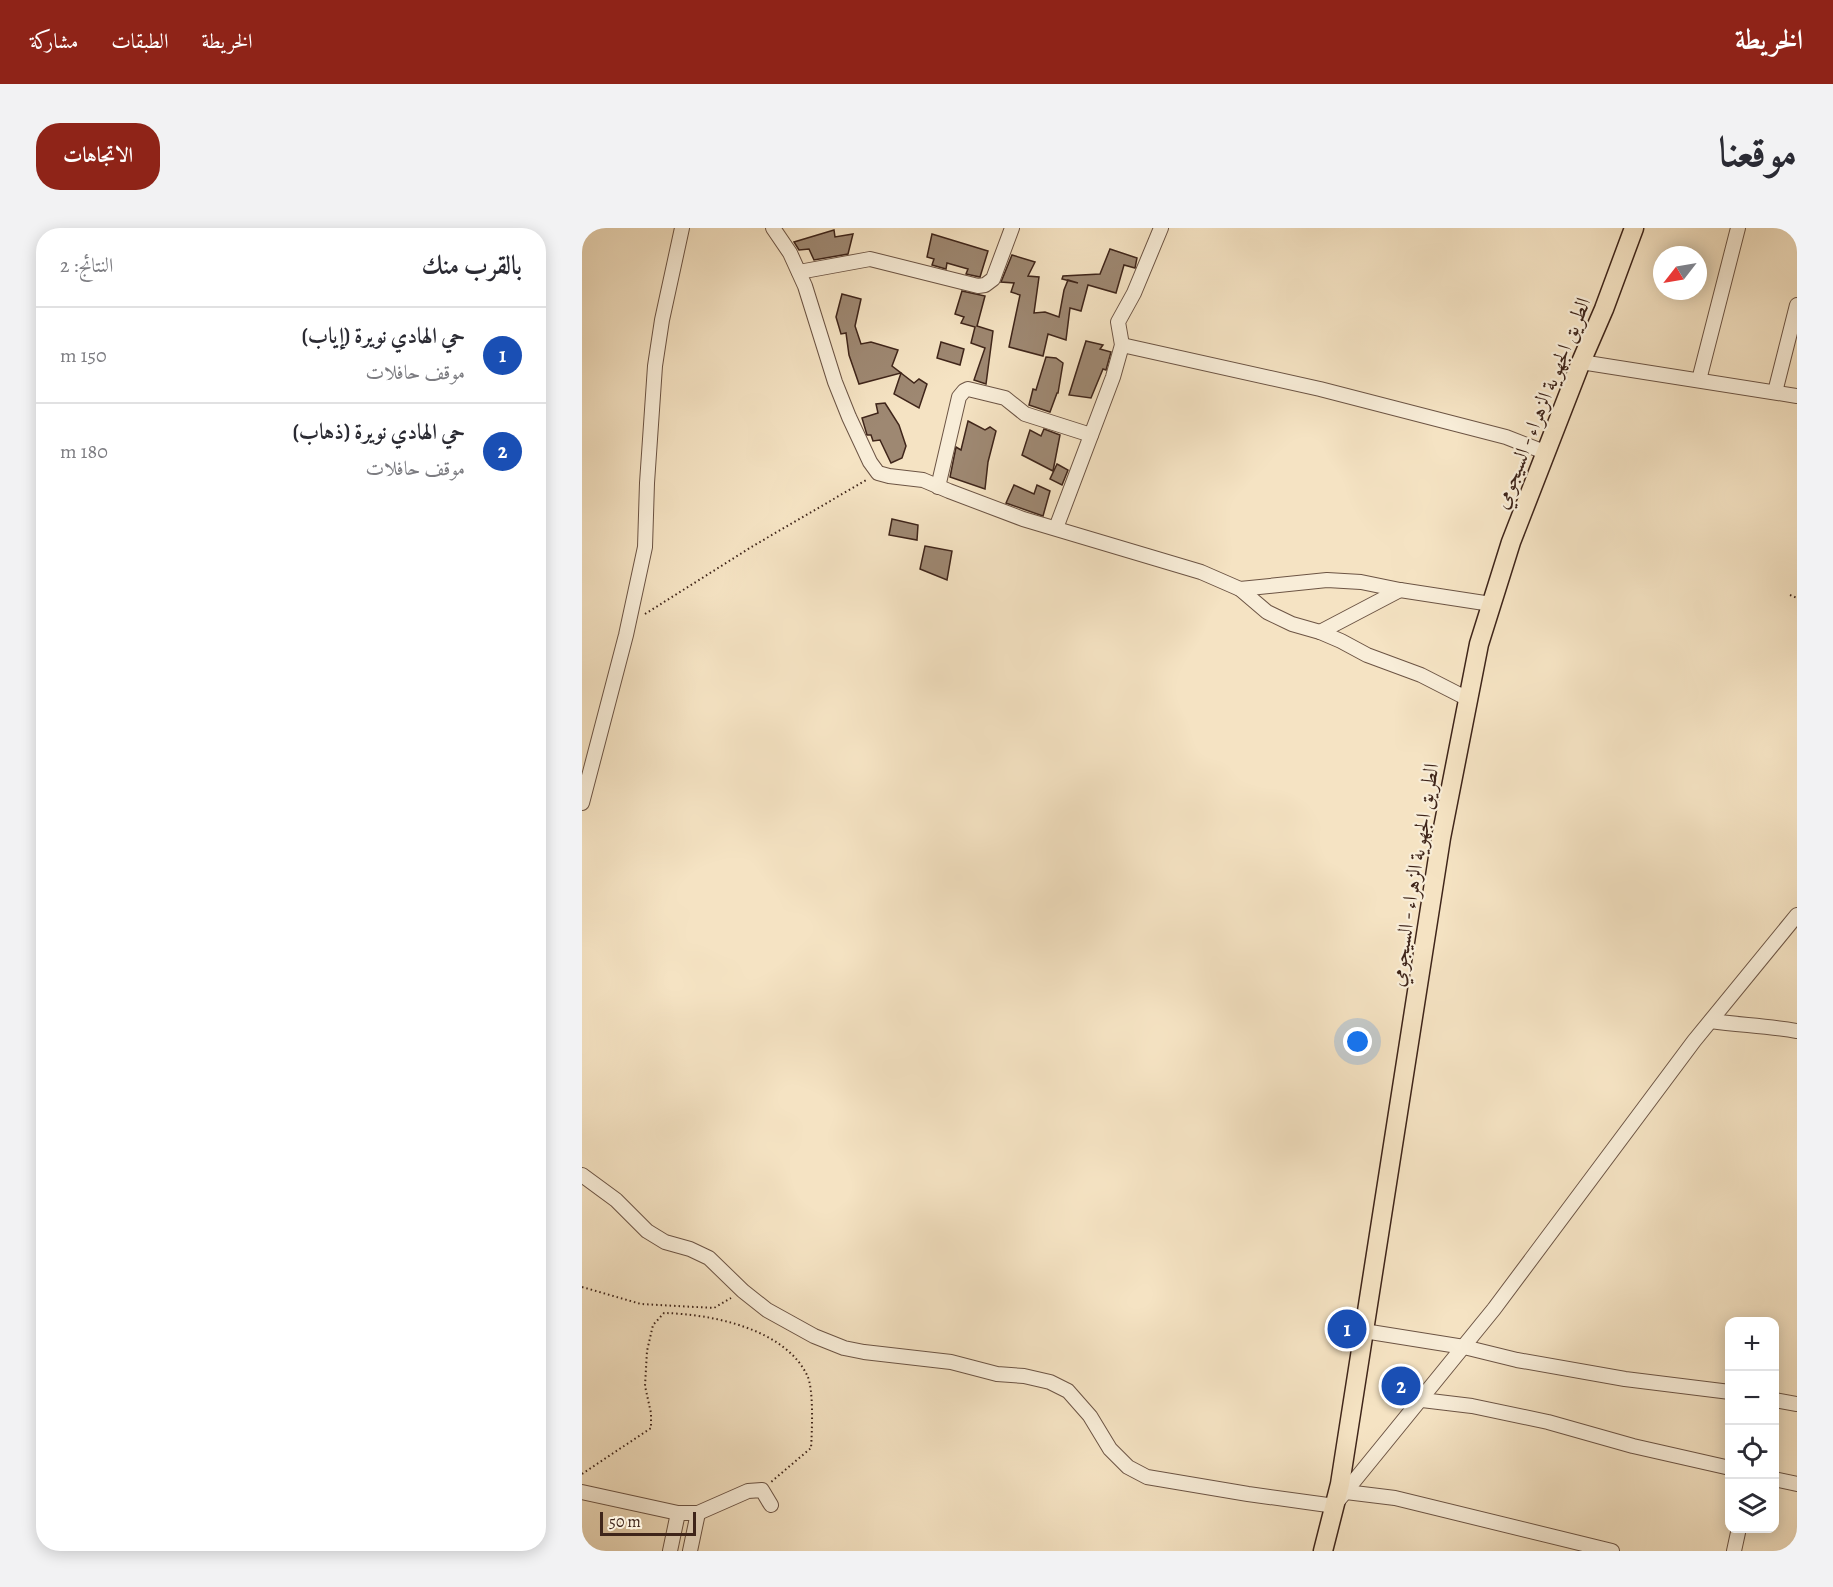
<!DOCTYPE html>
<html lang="ar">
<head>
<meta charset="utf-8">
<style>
	body { margin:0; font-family:Alegreya,Amiri,serif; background:#f2f2f3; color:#2b2b33; direction:rtl }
	.controls { position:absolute; right:18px; bottom:18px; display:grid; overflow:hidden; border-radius:12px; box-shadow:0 3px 15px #0003 }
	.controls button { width:54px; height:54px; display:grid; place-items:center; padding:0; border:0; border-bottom:2px solid #e1e1e2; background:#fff; color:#2b2b33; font:30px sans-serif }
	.compass { position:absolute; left:1071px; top:18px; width:54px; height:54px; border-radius:50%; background:#fff; box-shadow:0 3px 15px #0003; rotate:239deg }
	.scale { position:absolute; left:18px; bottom:15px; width:96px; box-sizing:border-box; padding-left:6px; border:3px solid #3f251a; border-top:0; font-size:16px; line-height:21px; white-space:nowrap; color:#3f251a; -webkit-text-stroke:4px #f8edd8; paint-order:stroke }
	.you { position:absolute; left:776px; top:814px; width:21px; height:21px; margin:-15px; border:4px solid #fff; border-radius:50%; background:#1a73e8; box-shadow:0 0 0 9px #1a73e833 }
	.badge { display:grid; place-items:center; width:39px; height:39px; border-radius:50%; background:#8f2418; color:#fff; font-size:20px; font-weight:700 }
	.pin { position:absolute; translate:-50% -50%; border:3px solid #fff; box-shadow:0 2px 6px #0006 }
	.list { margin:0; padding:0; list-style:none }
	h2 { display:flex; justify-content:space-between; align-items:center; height:78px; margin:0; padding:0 24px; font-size:26px }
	h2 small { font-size:20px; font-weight:400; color:#7c7c81 }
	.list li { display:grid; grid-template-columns:39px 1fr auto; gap:18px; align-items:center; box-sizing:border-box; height:96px; padding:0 24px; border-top:2px solid #e1e1e2 }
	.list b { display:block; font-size:22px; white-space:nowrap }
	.list p { margin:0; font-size:20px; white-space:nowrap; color:#7c7c81 }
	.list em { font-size:20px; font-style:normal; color:#7c7c81 }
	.icon { flex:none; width:33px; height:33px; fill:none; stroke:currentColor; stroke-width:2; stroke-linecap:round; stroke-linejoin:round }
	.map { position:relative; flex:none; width:1215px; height:1323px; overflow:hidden; direction:ltr; border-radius:24px }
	header { display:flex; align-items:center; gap:36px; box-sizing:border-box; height:84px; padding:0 30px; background:#8f2418; color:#fff }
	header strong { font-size:28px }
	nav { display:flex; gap:33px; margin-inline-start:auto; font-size:21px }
	.intro { display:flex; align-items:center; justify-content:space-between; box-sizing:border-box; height:144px; padding:0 36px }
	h1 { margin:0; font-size:42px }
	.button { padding:15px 27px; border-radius:24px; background:#8f2418; color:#fff; font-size:21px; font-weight:700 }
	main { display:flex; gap:36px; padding:0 36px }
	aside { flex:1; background:#fff; border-radius:24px; box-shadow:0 3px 15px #0003 }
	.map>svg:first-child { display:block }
	.building { fill:#9e8872; stroke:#3f251a; stroke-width:1.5 }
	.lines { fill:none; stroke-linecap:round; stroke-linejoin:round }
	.minor-casing { stroke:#6c5444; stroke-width:16 }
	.major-casing { stroke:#3f251a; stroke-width:21 }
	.path { stroke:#3f251a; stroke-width:2; stroke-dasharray:1.5 3; stroke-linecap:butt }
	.minor { stroke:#f8edd8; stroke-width:14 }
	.major { stroke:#f5e3c3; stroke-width:18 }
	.labels { text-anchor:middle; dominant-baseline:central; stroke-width:4.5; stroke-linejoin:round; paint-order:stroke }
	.street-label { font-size:21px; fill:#3f251a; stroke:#f8edd8 }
</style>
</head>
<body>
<header>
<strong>الخريطة</strong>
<nav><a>الخريطة</a><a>الطبقات</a><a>مشاركة</a></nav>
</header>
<div class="intro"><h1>موقعنا</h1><a class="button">الاتجاهات</a></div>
<main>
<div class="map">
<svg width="1215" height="1323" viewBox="0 0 1215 1323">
	<rect width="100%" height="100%" fill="#f5e3c3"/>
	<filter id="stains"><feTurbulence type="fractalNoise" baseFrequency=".00333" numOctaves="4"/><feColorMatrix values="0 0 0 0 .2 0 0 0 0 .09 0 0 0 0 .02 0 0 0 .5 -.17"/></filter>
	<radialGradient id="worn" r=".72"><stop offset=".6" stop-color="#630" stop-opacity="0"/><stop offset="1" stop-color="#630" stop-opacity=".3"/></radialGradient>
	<g class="building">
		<path d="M252,2l1,7 18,-3 -5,20 -34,6 -5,-11 -10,1 -5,-8z"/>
		<path d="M350,6l56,17 -8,26 -14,-3 2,-5 -21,-6 -1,6 -14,-4 2,-6 -7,-2z"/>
		<path d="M528,21l27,9 -2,10 -11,-3 -8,28 -28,-8 -7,26 -11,-3 -4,32 -18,-6 -5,22 -34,-9 11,-52 -9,-3 3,-9 -13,-1 11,-27 23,7 -7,14 11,1 -5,36 11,-1 14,5 5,-27 4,-10 10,3 -16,-4 1,-3 37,-2z"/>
		<path d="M380,63l23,5 -8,30 16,5 -7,53 -12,-4 11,-32 -14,-5 4,-16 -14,-4 3,-6 -9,-3z"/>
		<path d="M260,66l19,5 -6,27 6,18 10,-2 27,8 -6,16 9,7 -42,11 -10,-29 -3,-22 -5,1 -5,-17z"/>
		<path d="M504,113l17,4 -3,4 11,3 -5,18 -3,-1 -12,29 -22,-3z"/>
		<path d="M359,114l23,7 -4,16 -23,-7z"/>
		<path d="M464,129l10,1 7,5 -5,30h-1l-7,19 -21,-7 4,-16 3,1z"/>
		<path d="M319,145l13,10 5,-4 8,5 -8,24 -25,-14z"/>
		<path d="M303,175l14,22 7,21 -4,12 -11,5 -11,-23 -7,1 -2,-6h-4l-5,-17 16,-5 -2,-9z"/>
		<path d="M386,193l17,9 5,-3 6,4 -8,31 -3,27 -35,-12 6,-30 5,3z"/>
		<path d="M462,201l16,6 -7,36 -31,-16 8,-25 11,6z"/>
		<path d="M475,236l11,6 -6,15 -12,-6z"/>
		<path d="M432,257l20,9 3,-9 13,6 -7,25 -37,-13z"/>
		<path d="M310,291l26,6 -1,15 -28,-5z"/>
		<path d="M343,318l27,5 -5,29 -27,-11z"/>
	</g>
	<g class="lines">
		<defs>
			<g id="minor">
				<path d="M191,0l17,25 15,33 30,96 14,35 21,45 8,11 11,3 34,4 26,11 74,28 178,53 39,17 27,23 25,12 28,8 21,9 26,14 54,20 47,24"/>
				<path d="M217,44l71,-13 108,27 7,-1 8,-6 19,-51"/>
				<path d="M540,117l198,44 186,48 41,16"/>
				<path d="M999,134l216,34"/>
				<path d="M1117,152l39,-152"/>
				<path d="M1193,164l22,-87"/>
				<path d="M356,259l21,-90 5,-6 4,-2 37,9 20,16 66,21"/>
				<path d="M474,300l57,-151 9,-32 -4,-23 16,-29 27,-65"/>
				<path d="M658,361l87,-9 34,2 39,8 91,14"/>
				<path d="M738,404l80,-42"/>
				<path d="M0,575l44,-168 19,-88 2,-64 8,-117 7,-46 20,-92"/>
				<path d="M1129,793c29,4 57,5 86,10"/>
				<path d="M0,947l34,25 31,31 18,11 25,7 19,9 34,33 24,19 47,26 30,12 20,4 87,10 46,12 27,2 26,6 18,9 22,25 20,33 18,18 19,10 101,17 87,12"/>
				<path d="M782,1103l100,16 53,13 108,19 105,13"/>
				<path d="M840,1172l50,6 76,16 85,24 97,22"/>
				<path d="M1192,1172l23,4"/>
				<path d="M1192,1251l23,5"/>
				<path d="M0,1264l96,21h20l50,-22 14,-1 9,15"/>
				<path d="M764,1264l49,6 217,53"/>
				<path d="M755,1274l157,-193 200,-268 103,-126"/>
				<path d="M88,1323l8,-38"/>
				<path d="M108,1323l8,-38"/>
				<path d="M1152,1323l5,-23"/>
			</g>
			<path id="major" d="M741,1323l17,-67 101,-646 38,-194 32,-102 70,-180 23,-53 30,-81"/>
		</defs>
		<use href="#minor" class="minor-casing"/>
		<use href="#major" class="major-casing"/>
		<g class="path">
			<path d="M1208,367l7,3"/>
			<path d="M63,386l108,-68 115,-67"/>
			<path d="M0,1059l59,17 73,4 17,-10"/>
			<path d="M0,1246l69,-46v-15l-6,-27 2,-35 6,-26 11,-12c46,1 120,15 143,62 7,13 5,57 4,73l-40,34"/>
		</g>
		<use href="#minor" class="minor"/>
		<use href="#major" class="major"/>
	</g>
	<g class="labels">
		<g class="street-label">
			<text transform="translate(960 175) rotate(-68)">الطريق الجهوية الزهراء - السيجومي</text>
			<text transform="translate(832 647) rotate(-81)">الطريق الجهوية الزهراء - السيجومي</text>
		</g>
	</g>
	<rect width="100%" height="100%" filter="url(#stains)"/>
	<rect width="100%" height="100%" fill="url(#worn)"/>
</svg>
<div class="controls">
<button>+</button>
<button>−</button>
<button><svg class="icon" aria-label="locate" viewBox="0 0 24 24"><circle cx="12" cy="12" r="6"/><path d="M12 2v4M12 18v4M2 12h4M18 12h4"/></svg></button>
<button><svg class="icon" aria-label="layers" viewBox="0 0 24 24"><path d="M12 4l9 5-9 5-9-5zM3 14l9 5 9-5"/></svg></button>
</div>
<svg class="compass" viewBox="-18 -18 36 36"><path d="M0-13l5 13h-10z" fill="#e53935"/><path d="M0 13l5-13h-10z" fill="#7c7c81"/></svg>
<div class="scale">50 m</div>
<div class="you"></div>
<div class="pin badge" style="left:765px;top:1101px;background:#1a4fb4">1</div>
<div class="pin badge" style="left:819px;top:1158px;background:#1a4fb4">2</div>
</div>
<aside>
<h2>بالقرب منك<small>النتائج: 2</small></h2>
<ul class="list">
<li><span class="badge" style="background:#1a4fb4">1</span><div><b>حي الهادي نويرة (إياب)</b><p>موقف حافلات</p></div><em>150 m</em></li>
<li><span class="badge" style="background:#1a4fb4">2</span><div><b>حي الهادي نويرة (ذهاب)</b><p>موقف حافلات</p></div><em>180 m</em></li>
</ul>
</aside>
</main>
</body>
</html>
